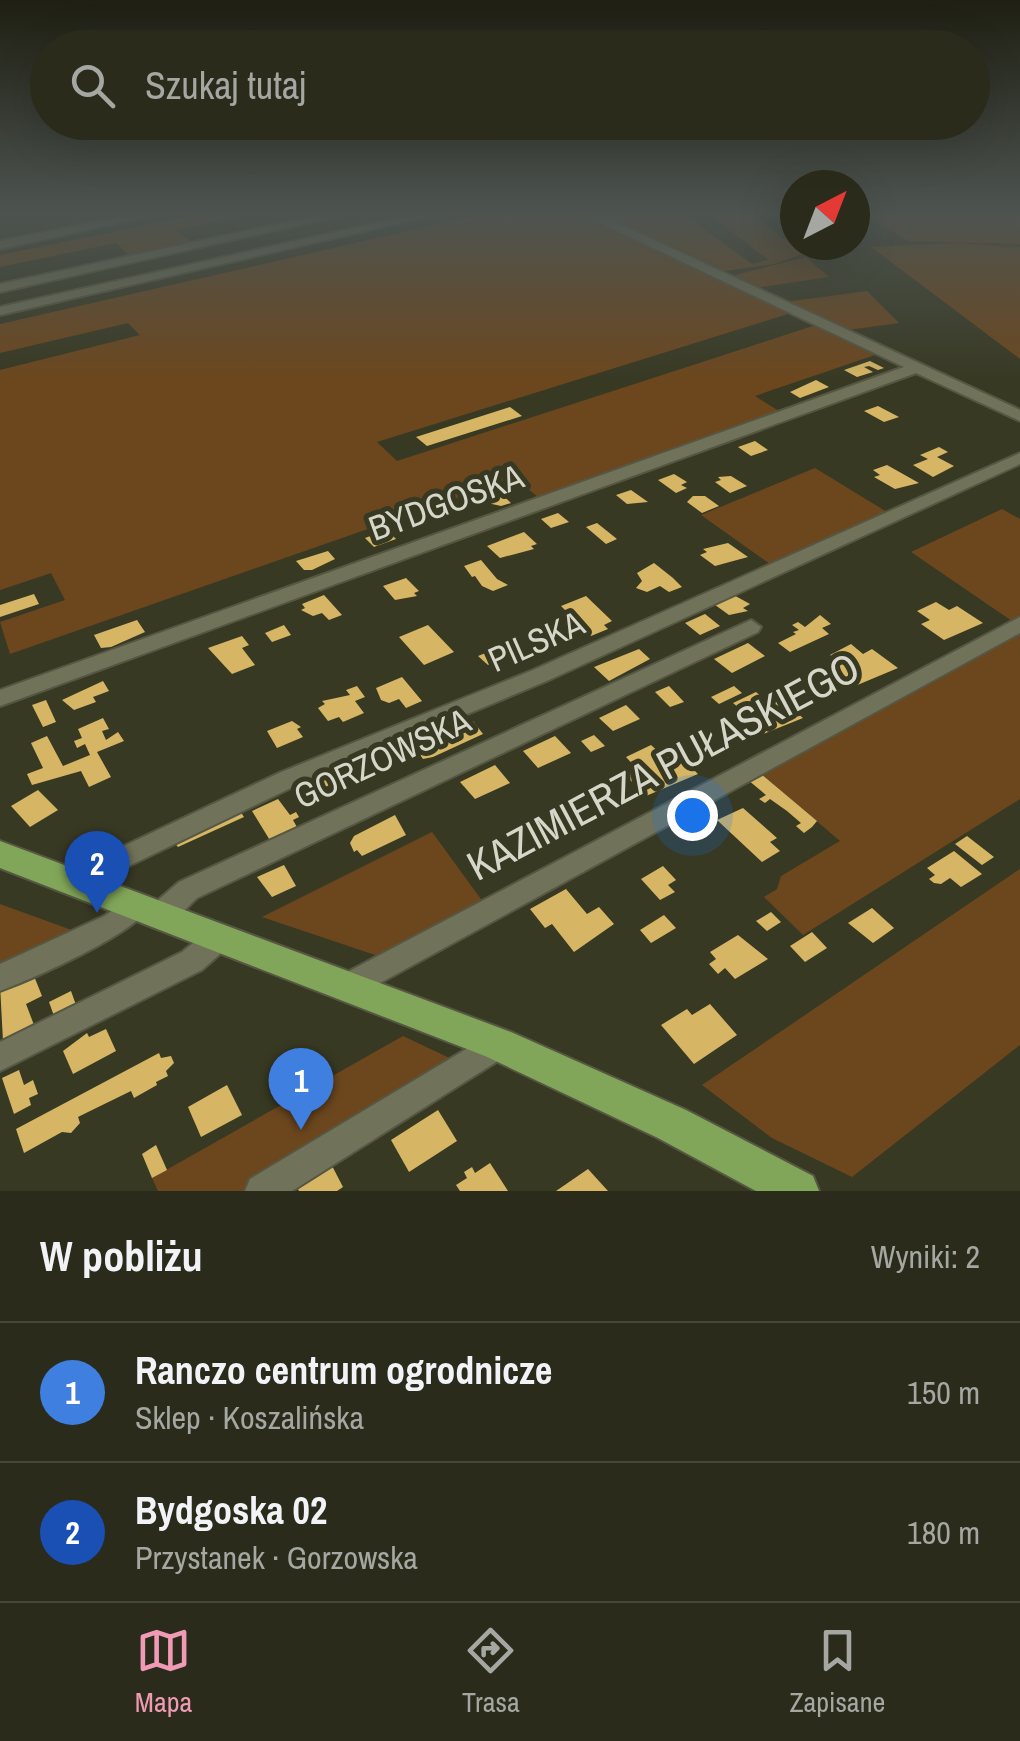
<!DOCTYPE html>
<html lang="pl">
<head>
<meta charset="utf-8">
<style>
	body { margin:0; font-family:"Archivo Narrow",sans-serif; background:#323323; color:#f1f3f6 }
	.compass { position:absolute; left:780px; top:170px; width:90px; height:90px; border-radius:50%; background:#2a2b1a; box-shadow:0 10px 40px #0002; rotate:42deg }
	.you { position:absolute; left:692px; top:815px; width:35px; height:35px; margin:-25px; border:8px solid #fff; border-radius:50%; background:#1a73e8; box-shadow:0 0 0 15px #1a73e833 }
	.badge { display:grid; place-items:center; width:65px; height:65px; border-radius:50%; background:#f09ab6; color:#fff; font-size:32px; font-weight:700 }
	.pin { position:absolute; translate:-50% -82px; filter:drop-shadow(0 2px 5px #0008) }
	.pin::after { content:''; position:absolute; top:52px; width:35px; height:30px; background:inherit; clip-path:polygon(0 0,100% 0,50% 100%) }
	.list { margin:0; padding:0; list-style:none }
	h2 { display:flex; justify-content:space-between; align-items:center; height:130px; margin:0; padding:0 40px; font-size:42px }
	h2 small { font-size:32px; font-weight:400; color:#a5a7a2 }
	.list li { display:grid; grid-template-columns:65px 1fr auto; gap:30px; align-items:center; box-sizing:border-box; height:140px; padding:0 40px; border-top:2px solid #464739 }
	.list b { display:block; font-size:38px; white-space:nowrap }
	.list p { margin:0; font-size:32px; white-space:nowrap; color:#a5a7a2 }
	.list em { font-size:32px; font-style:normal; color:#a5a7a2 }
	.icon { flex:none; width:55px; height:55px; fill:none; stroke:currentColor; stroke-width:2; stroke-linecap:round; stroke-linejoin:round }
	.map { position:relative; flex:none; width:1020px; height:1191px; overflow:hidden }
	.search { position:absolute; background:#2a2b1a; box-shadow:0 10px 40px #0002; left:30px; right:30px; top:30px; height:110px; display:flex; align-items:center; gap:25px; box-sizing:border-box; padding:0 35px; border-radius:55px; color:#a5a7a2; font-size:38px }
	.sheet { height:410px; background:#2a2b1a }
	nav { display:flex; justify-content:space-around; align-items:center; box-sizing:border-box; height:140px; border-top:2px solid #464739; background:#2a2b1a; font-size:28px; color:#a5a7a2 }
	nav a { display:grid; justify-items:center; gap:5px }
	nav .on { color:#f09ab6 }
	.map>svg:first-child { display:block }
	.green { fill:#6c471e }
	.building { fill:#d6b664 }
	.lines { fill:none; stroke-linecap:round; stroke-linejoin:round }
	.minor-casing { stroke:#565743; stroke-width:4 }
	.major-casing { stroke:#565743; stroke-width:4 }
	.minor { fill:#71725a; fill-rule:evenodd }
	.major { fill:#81a659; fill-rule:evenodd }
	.labels { text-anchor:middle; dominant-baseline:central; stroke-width:10; stroke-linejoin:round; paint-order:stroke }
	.street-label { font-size:35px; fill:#d6d7c9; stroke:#383923 }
	.near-street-label { font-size:42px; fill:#d6d7c9; stroke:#383923 }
</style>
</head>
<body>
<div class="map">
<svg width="1020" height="1191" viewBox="0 0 1020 1191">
	<rect width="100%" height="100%" fill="#383923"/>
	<g class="green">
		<path d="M202,214h51l-77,16 18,14 -62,14 -16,-15 -116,24v-12z"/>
		<path d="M483,214h96l85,36 127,63 -414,129 20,19 419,-136 59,30 -120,41 27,17 -240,87 -28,-22 -504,176 -10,-32 65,-22 -14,-27 -51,17v-220l140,-35 -12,-12 -128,30v-29z"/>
		<path d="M592,214h92l68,50 16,-4 -59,-46h44l50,40 -29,10 -50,7z"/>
		<path d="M863,214h157v30l-112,-3z"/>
		<path d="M955,243l65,4v112l-149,-112z"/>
		<path d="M806,257l23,20 -74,11 -24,-12z"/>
		<path d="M867,291l32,32 -58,8 -56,-29z"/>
		<path d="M815,468l72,44 -114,54 -72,-51z"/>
		<path d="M1002,509l18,10v98l-8,4 -101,-69z"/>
		<path d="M1020,632v167l-217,136 -39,-38 13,-8 4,-13 59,-35 -80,-68z"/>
		<path d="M432,832l51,70 -102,55 -119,-40z"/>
		<path d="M1020,869v176l-168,132 -80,-39 -70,-53z"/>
		<path d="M0,904l80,29 -80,37z"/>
		<path d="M403,1036l57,27 -215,128h-87l-6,-13z"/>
	</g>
	<g class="building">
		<path d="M870,361l14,7 -6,2 -9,-4 -5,1 9,5 -16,5 -13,-7z"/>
		<path d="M816,380l13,7 -29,11 -10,-6z"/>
		<path d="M878,406l21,11 -15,5 -20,-11z"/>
		<path d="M510,407l12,9 -95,30 -11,-9z"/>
		<path d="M755,441l13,9 -17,6 -13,-9z"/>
		<path d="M939,447l9,5 -11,5 17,9 -21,11 -20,-12 15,-6 -8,-4z"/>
		<path d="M887,465l32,18 -24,6 -21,-12 6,-2 -7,-5z"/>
		<path d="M674,474l13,8 -6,3 6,3 -11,5 -18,-13z"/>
		<path d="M731,476l16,10 -17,7 -15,-11 6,-2 -3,-3z"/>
		<path d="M496,485l6,5 -4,1 13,12 -10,3 -9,-2 -3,-3 4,-2 -15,-8z"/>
		<path d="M631,490l17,12 -21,2 -11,-9z"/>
		<path d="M693,496h12l14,10 -17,7 -15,-11z"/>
		<path d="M558,513l11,9 -18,6 -10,-9z"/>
		<path d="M597,523l20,16 -11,5 -20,-17z"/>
		<path d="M387,530l9,9 -22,8 -9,-9z"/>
		<path d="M524,532l13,12 -6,2 3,3 -34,9 -13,-12z"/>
		<path d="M728,543l20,14 -33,9 -15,-11 7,-3 -4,-3z"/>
		<path d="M328,551l7,8 -23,11h-8l-8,-9z"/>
		<path d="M481,560l16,19 11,6 -15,6 -11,-5 -7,-10 -3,1 -8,-11z"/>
		<path d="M654,563l19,15 9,9 -13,5 -9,-6 -13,6 -11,-4 6,-7 -5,-8z"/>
		<path d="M406,578l13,13 -5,2 3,3 -22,4 -12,-14z"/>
		<path d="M730,593l20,11 -7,4 5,3 -19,4 -18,-13z"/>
		<path d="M34,594l5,10 -39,13v-12z"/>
		<path d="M324,595l18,20 -13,5 -7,-7 -9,3 -12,-6 4,-2 -3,-4z"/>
		<path d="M586,596l26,25 -8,4 4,4 -17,7 -30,-30z"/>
		<path d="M936,602l13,8 8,-4 26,17 -39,17 -23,-16 9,-4 -13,-9z"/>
		<path d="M705,614l15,12 -20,9 -15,-12z"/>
		<path d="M820,615l11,9 -9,4 7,6 -39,18 -12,-9 18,-9 -3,-2 6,-2 -7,-5 6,-3 7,5z"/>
		<path d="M137,620l8,12 -34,15 -10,1 -7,-13z"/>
		<path d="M284,625l7,10 -19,7 -7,-9z"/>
		<path d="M428,625l26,27 -30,13 -25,-28z"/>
		<path d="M242,636l7,9 -7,3 13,17 -23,9 -24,-26z"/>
		<path d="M748,643l17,13 -33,17 -18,-14z"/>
		<path d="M851,644l12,10 9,-5 26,19 -43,18 -22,-17 9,-5 -12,-9z"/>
		<path d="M498,648l9,8 -19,9 -10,-9z"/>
		<path d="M639,649l11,10 -41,22 -15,-14z"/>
		<path d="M402,677l20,24 -16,7 -7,-9 -10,4 -8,-3 -5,-12z"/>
		<path d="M103,681l6,10 -16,6 3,5 -22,8 -12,-10z"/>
		<path d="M357,686l8,11 -10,4 9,12 -21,9 -4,-5 -11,4 -10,-13 7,-4 -3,-3 28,-6 -4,-5z"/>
		<path d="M669,686l15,16 -14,5 -15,-15z"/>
		<path d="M734,686l8,7 -23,11 -8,-7z"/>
		<path d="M756,692l12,10 10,-5 25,21 -47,19 -22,-18 11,-6 -12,-10z"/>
		<path d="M46,700l10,22 -13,5 -11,-22z"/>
		<path d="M626,705l14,14 -27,12 -14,-13z"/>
		<path d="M103,718l6,11 -7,2 4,9 12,-8 6,9 -27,11 14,25 -22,10 -8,-16 -49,14 -5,-11 16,-6 -12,-25 16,-7 16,30 27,-11 -5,-11 -8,4 -3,-7 8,-3 -4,-9z"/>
		<path d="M292,721l9,6 -4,2 6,8 -26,11 -10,-17z"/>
		<path d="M473,721l10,13 -50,23 -10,2 -11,-15z"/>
		<path d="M594,735l11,11 -14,6 -10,-11z"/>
		<path d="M555,736l16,17 -33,15 -15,-17z"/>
		<path d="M651,745l12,11 11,-6 24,24 -52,22 -21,-21 12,-6 -11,-12z"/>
		<path d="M495,765l15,18 -35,16 -15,-17z"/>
		<path d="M333,769l8,11 -16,7 -8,-11z"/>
		<path d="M760,773l57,48 -5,6 -8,6 -8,-7 5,-3 -14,-12 -17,-12 -5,4 -6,-4 7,-4 -18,-15z"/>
		<path d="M38,790l20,20 -28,17 -19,-21z"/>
		<path d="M278,799l12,16 6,-3 3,5 -6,3 5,9 -27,13 -19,-31z"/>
		<path d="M238,808l6,9 -66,30 -6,-7z"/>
		<path d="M743,808l34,30 -7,4 10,9 -18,11 -45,-42z"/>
		<path d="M395,815l11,20 -44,21 -5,-6 -3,2 -4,-9 4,-7z"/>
		<path d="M967,836l27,21 -12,8 -27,-21z"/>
		<path d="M954,851l28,23 -21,13 -11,-9 -9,6 -7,-1 -5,-4 6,-4 -8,-7z"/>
		<path d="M284,865l12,21 -24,11 -15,-20z"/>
		<path d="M663,866l13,14 -8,5 7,7 -15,8 -19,-21z"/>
		<path d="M566,889l21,25 12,-7 15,17 -40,28 -22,-28 -7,4 -15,-19z"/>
		<path d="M872,908l22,20 -21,15 -25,-20z"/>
		<path d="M771,912l10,10 -14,9 -11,-10z"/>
		<path d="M664,915l12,13 -25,15 -11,-13z"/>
		<path d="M812,932l15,16 -22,14 -15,-16z"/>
		<path d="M738,935l30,24 -33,20 -10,-11 -7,6 -9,-10 7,-5 -6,-7z"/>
		<path d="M32,971l10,25 -16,8 8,21 -31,16 -3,-56z"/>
		<path d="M71,991l5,14 -22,11 -5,-14z"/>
		<path d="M710,1004l27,31 -43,29 -33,-39 26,-16 5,6z"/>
		<path d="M106,1029l10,22 -43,23 -10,-23 24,-18 2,4z"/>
		<path d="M159,1053l2,5 10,-2 3,7 -8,8 2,5 -12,6 1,3 -23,13 -3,-7 -45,22 -8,4 2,6 -9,10 -9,-1 -38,21 -8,-24z"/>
		<path d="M19,1070l5,15 9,-5 5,14 -9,4 2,7 -17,9 -12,-36z"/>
		<path d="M227,1085l15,30 -41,22 -13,-30z"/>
		<path d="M438,1110l19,31 -48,31 -18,-32z"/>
		<path d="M156,1145l11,25 -15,8 -10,-24z"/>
		<path d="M329,1160l14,27 -6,4h-38l-5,-10z"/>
		<path d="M490,1163l18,28h-48l-4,-6 11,-7 -3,-6 8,-5 3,6z"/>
		<path d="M588,1169l20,22h-52z"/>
	</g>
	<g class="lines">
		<defs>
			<g id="minor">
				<path d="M135,214h24l-159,35v-8z"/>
				<path d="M325,214h23l-348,78v-8z"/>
				<path d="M417,214h22l-439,101v-8z"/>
				<path d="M582,214h16l422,196v11l-104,-48 -916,333v-16l904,-323z"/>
				<path d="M1020,453v11l-471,216 -252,105 -187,90c-11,12 -19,25 -36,19l-4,-8 22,-25 187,-88 254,-103z"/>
				<path d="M1020,617v16l-662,362 -10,4 -10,-4 -4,-9 4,-9z"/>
				<path d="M751,620l10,7 -3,5 -561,266c-13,12 -27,32 -47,25l-4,-8 4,-8 29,-25z"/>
				<path d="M135,896l10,3 4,8c-14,27 -117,72 -149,84v-27l104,-48z"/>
				<path d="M219,926l10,4 4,8 -4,8 -27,24 -202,101v-29l182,-90 27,-22z"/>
				<path d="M498,1030l11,4 4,10 -4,10 -217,137h-47l5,-12z"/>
			</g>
			<path id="major" d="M0,841l511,191 175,78 127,66 6,15h-63l-98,-53 -173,-82 -485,-188z"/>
		</defs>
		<use href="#minor" class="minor-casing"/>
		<use href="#major" class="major-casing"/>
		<use href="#minor" class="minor"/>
		<use href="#major" class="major"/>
	</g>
	<linearGradient id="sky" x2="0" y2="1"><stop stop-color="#1f1f13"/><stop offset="0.56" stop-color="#4d5450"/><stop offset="1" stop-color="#4d5450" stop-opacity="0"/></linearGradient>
	<rect width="1020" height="381" fill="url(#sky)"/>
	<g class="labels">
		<g class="street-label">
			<text transform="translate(446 502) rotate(-20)">BYDGOSKA</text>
			<text transform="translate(536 641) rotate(-24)">PILSKA</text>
			<text transform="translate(382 758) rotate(-25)">GORZOWSKA</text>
		</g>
		<g class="near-street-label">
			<text transform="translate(663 766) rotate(-28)">KAZIMIERZA PUŁASKIEGO</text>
		</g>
	</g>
</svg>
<svg class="compass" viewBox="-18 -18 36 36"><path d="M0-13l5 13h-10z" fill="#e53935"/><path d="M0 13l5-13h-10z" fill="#a5a7a2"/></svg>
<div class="you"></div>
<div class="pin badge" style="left:301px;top:1130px;background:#3f7fe0">1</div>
<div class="pin badge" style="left:97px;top:913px;background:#1a4fb4">2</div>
<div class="search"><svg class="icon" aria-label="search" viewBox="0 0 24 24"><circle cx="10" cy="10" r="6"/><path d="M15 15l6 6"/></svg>Szukaj tutaj</div>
</div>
<section class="sheet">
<h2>W pobliżu<small>Wyniki: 2</small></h2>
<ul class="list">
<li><span class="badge" style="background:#3f7fe0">1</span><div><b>Ranczo centrum ogrodnicze</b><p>Sklep · Koszalińska</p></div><em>150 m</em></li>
<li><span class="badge" style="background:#1a4fb4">2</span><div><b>Bydgoska 02</b><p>Przystanek · Gorzowska</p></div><em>180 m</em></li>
</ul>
</section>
<nav>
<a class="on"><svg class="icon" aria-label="map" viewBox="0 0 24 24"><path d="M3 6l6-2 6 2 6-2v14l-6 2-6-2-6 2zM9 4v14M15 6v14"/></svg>Mapa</a>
<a><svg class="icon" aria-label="directions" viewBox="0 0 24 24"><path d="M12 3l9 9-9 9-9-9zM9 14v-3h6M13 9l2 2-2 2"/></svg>Trasa</a>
<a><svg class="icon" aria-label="saved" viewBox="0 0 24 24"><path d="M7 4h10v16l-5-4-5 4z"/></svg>Zapisane</a>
</nav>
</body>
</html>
